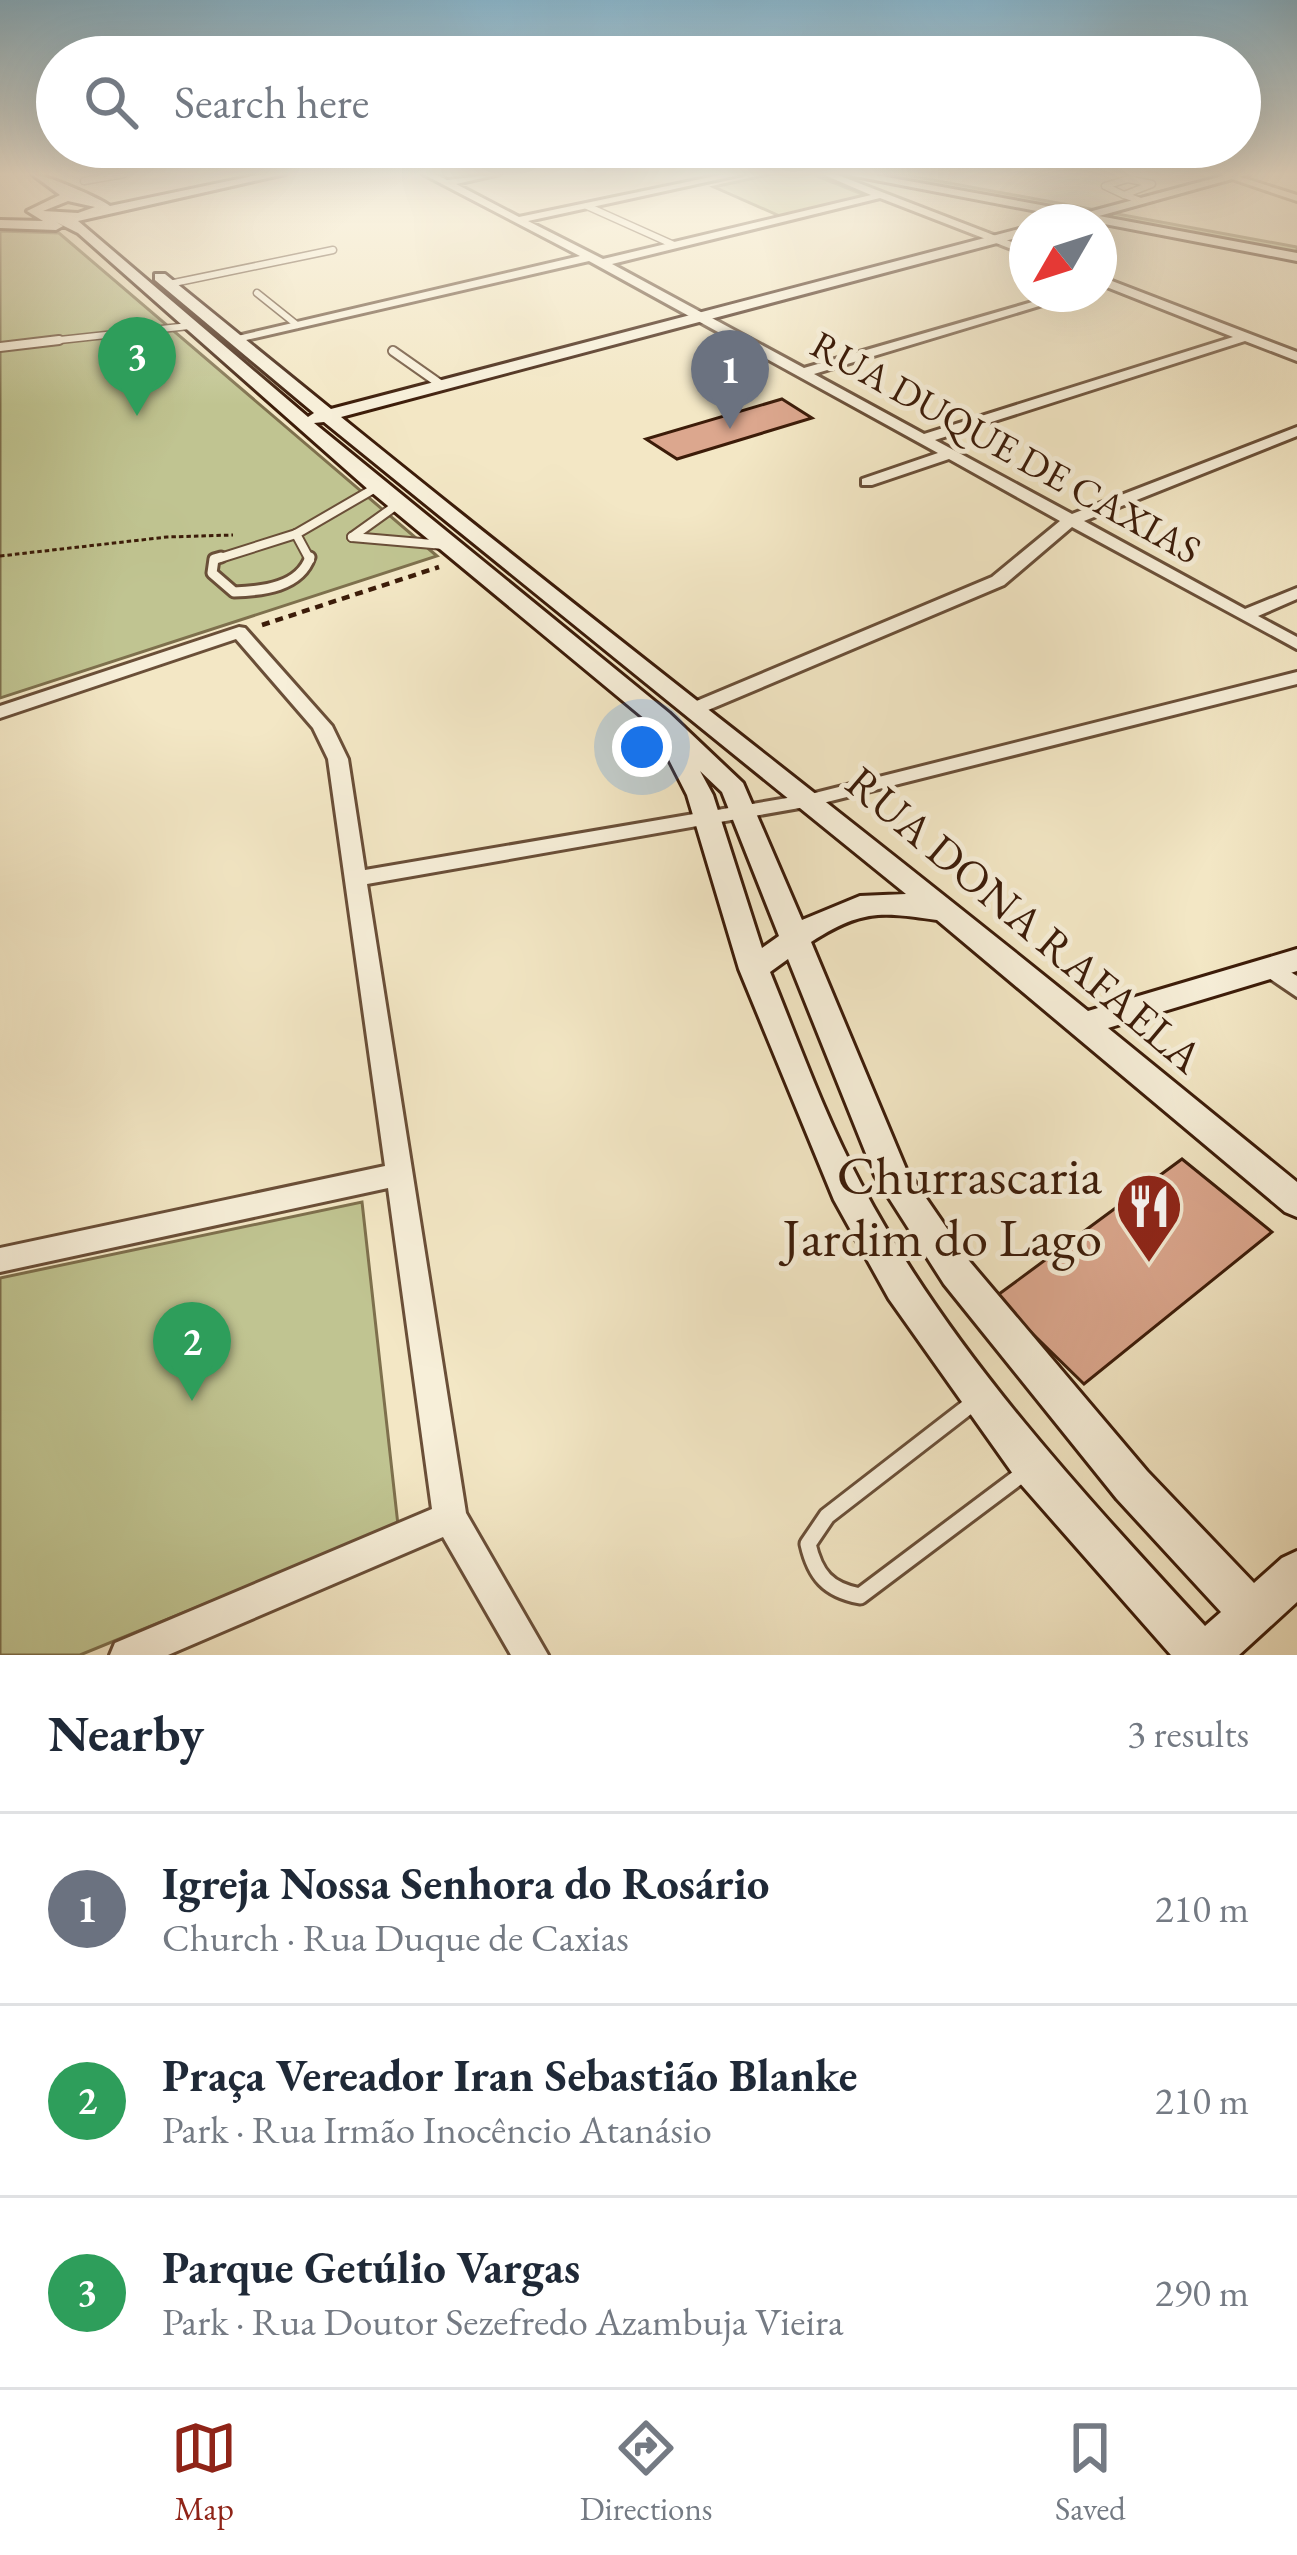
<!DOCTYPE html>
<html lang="en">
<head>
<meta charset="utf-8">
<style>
	body { margin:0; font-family:"EB Garamond",serif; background:#f6f6f7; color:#1f2937 }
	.compass { position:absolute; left:1009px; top:204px; width:108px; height:108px; border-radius:50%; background:#fff; box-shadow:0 12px 48px #0002; rotate:231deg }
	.you { position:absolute; left:642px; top:747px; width:42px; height:42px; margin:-30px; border:9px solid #fff; border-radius:50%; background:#1a73e8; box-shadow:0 0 0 18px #1a73e833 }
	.badge { display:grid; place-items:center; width:78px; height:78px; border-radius:50%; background:#8f2418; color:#fff; font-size:39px; font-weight:700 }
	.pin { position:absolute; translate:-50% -99px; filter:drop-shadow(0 3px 6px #0008) }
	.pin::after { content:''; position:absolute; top:63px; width:42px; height:36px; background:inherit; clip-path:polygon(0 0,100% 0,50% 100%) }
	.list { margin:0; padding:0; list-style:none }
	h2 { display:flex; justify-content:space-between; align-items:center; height:156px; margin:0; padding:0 48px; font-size:51px }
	h2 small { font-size:39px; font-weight:400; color:#747a83 }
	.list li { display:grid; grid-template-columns:78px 1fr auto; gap:36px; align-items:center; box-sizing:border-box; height:192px; padding:0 48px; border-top:3px solid #e0e1e3 }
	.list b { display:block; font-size:45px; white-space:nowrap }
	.list p { margin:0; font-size:39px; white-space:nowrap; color:#747a83 }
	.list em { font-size:39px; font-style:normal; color:#747a83 }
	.icon { flex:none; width:66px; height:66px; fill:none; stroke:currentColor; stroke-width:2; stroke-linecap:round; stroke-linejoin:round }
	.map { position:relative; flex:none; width:1297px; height:1655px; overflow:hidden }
	.search { position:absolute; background:#fff; box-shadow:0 12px 48px #0002; left:36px; right:36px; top:36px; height:132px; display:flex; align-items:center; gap:30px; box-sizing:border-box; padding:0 42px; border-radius:66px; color:#747a83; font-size:45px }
	.sheet { height:732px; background:#fff }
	nav { display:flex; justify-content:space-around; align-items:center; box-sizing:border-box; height:168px; border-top:3px solid #e0e1e3; background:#fff; font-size:33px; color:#747a83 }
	nav a { display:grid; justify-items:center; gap:6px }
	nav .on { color:#8f2418 }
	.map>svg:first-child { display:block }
	.green { fill:#c0c491; stroke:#7e704d; stroke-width:3 }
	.building { fill:#dca78e; stroke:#3c1c09; stroke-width:3 }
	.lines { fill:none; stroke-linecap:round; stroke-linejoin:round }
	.lane-far3-casing { stroke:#6a4f38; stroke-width:9 }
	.lane-far2-casing { stroke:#6a4f38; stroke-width:12 }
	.lane-far1-casing { stroke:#6a4f38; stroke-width:15 }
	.lane-casing { stroke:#6a4f38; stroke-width:21 }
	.street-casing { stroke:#6a4f38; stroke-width:6 }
	.secondary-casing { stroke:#3c1c09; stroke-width:6 }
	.path-far1 { stroke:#3c1c09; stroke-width:3; stroke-dasharray:4.5 3; stroke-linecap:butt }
	.path { stroke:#3c1c09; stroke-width:4.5; stroke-dasharray:8 6; stroke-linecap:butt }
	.lane-far3 { stroke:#f7efd9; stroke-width:6 }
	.lane-far2 { stroke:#f7efd9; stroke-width:8 }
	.lane-far1 { stroke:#f7efd9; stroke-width:9 }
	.lane { stroke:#f7efd9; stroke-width:15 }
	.street { fill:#f7efd9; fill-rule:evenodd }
	.secondary { fill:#f7efd9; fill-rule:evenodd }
	.labels { text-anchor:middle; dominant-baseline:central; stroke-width:10; stroke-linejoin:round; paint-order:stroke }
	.far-street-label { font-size:39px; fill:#3c1c09; stroke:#f7efd9 }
	.street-label { font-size:45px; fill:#3c1c09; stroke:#f7efd9 }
	.near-poi-label { font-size:54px; fill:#3c1c09; stroke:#f7efd9; text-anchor:end }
</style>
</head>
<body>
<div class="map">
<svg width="1297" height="1655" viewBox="0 0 1297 1655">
	<rect width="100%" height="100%" fill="#f3e7c5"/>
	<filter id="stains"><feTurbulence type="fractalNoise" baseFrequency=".00167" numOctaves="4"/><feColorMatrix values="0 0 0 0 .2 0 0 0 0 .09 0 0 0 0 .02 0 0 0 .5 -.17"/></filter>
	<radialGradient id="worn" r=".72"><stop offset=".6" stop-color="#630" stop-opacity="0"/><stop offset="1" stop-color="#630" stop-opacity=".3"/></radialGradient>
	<g class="green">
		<path d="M773,174h39l55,22 -85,21 -68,-30z"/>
		<path d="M867,174h33l397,73v6z"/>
		<path d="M0,231l59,2 378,323 -437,142z"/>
		<path d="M362,1202l36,323 -318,130h-80v-377z"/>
	</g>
	<g class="building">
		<path d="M782,399l30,19 -135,41 -31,-20z"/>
		<path d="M1182,1159l90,73 -188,152 -89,-87z"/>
	</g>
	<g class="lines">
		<defs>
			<g id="lane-far3">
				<path d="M1128,179l24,5 -28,11 -19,-9z"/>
				<path d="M84,181l40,-7"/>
				<path d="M1124,195l17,6"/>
				<path d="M587,206l87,39"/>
				<path d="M169,284l164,-34"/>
				<path d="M257,293l40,32"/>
				<path d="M32,343l157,-17"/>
			</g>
			<g id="lane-far2">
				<path d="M0,347l59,-7"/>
				<path d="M393,351l47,33"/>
				<path d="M296,534l14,26"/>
				<path d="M296,534l81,-47"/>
				<path d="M352,537l92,8"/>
				<path d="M352,537l46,-33"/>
				<path d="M214,560l82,-26"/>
			</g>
			<path id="lane-far1" d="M221,557l-7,2 -2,14 22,19c29,-1 66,-5 76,-35"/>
			<path id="lane" d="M973,1403l-146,113 -19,28c7,31 20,46 52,52l165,-124"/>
			<g id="street">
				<path d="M423,174h12l12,6 53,-6 -44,10 63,33 206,-43h18l-215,47 75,38 268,-64 -49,-21h13l192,74v7l-147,-57 -268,66 192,104 256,-74h19l-265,80 110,60 309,-97 -134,-53v-8l198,76v9l-52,-20 -310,99 137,74 225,-87v9l-213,85 161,88 52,-21v11l-39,17 39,21v12l-225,-122 -68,58 -303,128h-14l-2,-4 2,-4 305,-128 68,-56 -111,-62 -77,26h-10v-6l76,-26 -349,-192 -356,82v-6l347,-81z"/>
				<path d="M1217,174h14l66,21v6z"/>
				<path d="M239,627l6,1 87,98 16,33 17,111 446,-76 486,-122v12l-486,122 -444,78 99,629 82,142h-37l-68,-118 -275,118h-58l5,-12 317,-134 -44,-321 -388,84v-24l385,-82 -57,-407 -15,-31 -77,-89 -236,79v-12z"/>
				<path d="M1271,960l26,16v21l-34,-23 -4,-6 4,-6z"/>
			</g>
			<g id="secondary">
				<path d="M32,174c12,0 68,24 78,32l152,-32h23l-207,47 230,196 6,-4 -159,-133v-6h10l166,135 696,-182v8l-686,182c247,201 500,394 747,594l209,-62v22l-189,57 189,154v35l-12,-5 -348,-292c-56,-8 -75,-11 -126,22l95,227 64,93 177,209 107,112 28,-25 15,-7v51l-58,53h-68l-153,-174 -129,-182 -55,-99 -95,-231 -52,-174 -32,-63 2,-3 -287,-238 -292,-258 -22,-11 7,4 -7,4 -56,-2v-8l43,1 -16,-10 33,-16zM68,201l27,6 -17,6 -35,-2zM324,422l582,472 -46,2 -58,24 -59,-137 -74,-70 -355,-290zM700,771l22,21 57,144 -17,12 -49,-153zM788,959l87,217 69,108 173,215 104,113 -16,14c-126,-137 -256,-276 -344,-442 -36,-67 -62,-141 -91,-212z"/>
				<path d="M844,174h26l215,39 145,-39h20l-151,42 198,37v8z"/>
			</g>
		</defs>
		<use href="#lane-far3" class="lane-far3-casing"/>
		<use href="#lane-far2" class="lane-far2-casing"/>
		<use href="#lane-far1" class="lane-far1-casing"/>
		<use href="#lane" class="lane-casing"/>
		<use href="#street" class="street-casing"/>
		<use href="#secondary" class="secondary-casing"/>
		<path class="path-far1" d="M0,556l167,-19 66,-2"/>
		<path class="path" d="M262,625l177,-58"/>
		<use href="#lane-far3" class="lane-far3"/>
		<use href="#lane-far2" class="lane-far2"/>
		<use href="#lane-far1" class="lane-far1"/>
		<use href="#lane" class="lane"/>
		<use href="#street" class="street"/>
		<use href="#secondary" class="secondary"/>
	</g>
	<linearGradient id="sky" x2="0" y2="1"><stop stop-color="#89b9d2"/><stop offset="0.43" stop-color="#faf4e5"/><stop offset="1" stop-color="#faf4e5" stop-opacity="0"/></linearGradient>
	<rect width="1297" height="405" fill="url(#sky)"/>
	<defs>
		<symbol id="restaurant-pin" viewBox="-11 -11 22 30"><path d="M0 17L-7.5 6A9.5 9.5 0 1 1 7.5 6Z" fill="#8f2418" stroke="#f7efd9"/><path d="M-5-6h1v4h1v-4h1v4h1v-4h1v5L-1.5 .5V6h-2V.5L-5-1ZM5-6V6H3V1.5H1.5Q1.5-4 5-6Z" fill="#fff"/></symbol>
	</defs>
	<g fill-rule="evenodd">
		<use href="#restaurant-pin" x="1111" y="1168" width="76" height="104"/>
	</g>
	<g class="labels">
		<g class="far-street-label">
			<text transform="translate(1006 447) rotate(29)">RUA DUQUE DE CAXIAS</text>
		</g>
		<g class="street-label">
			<text transform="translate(1025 919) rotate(40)">RUA DONA RAFAELA</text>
		</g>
		<g class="near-poi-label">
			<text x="1102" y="1175">Churrascaria<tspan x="1102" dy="62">Jardim do Lago</tspan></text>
		</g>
	</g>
	<rect width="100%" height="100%" filter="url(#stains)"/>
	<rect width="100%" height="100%" fill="url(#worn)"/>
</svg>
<svg class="compass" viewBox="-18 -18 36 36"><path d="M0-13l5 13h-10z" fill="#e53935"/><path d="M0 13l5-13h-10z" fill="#747a83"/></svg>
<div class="you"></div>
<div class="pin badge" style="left:730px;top:429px;background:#6b7280">1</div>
<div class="pin badge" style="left:192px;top:1401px;background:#2e9e5b">2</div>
<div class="pin badge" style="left:137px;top:416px;background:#2e9e5b">3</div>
<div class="search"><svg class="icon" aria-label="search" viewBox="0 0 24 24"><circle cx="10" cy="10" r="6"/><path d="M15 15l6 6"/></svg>Search here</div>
</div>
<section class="sheet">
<h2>Nearby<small>3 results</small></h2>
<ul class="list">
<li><span class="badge" style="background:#6b7280">1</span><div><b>Igreja Nossa Senhora do Rosário</b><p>Church · Rua Duque de Caxias</p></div><em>210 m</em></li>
<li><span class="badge" style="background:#2e9e5b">2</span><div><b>Praça Vereador Iran Sebastião Blanke</b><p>Park · Rua Irmão Inocêncio Atanásio</p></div><em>210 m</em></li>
<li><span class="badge" style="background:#2e9e5b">3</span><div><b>Parque Getúlio Vargas</b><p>Park · Rua Doutor Sezefredo Azambuja Vieira</p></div><em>290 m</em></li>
</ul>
</section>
<nav>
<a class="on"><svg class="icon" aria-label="map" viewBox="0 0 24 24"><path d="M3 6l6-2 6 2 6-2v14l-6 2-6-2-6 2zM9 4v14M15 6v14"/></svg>Map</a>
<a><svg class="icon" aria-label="directions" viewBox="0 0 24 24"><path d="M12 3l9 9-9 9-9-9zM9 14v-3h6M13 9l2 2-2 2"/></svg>Directions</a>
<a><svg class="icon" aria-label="saved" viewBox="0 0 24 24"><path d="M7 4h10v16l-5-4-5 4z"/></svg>Saved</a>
</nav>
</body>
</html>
